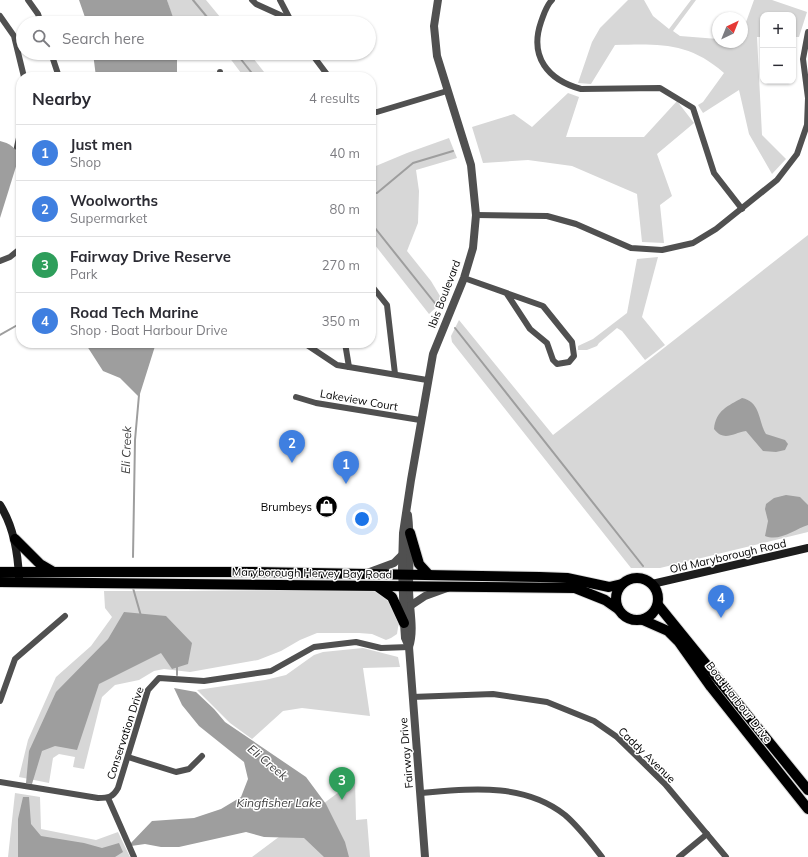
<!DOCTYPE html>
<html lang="en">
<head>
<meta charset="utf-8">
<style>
	body { margin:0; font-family:Mulish,sans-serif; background:#f7f7f7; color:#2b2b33 }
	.controls { position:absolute; right:12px; top:12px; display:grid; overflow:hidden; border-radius:8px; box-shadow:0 1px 3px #0004 }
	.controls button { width:36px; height:36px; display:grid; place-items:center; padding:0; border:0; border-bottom:1px solid #e1e1e2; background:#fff; color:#2b2b33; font:20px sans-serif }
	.compass { position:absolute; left:712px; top:12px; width:36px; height:36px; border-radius:50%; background:#fff; box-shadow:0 1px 3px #0004; rotate:43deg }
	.you { position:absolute; left:362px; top:519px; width:14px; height:14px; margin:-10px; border:3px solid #fff; border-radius:50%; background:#1a73e8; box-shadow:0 0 0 6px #1a73e833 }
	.badge { display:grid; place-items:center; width:26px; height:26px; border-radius:50%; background:#d93025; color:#fff; font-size:13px; font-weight:700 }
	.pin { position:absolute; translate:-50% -33px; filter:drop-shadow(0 1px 2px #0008) }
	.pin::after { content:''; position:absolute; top:21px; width:14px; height:12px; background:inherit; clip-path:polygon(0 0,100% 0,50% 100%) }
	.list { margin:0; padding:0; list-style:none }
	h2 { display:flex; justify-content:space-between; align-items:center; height:52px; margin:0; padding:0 16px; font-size:17px }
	h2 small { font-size:13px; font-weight:400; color:#7c7c81 }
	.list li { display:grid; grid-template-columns:26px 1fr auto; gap:12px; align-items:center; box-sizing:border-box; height:56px; padding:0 16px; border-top:1px solid #e1e1e2 }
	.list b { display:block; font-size:15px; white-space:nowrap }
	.list p { margin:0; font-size:13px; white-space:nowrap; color:#7c7c81 }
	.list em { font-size:13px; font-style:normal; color:#7c7c81 }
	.icon { flex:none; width:22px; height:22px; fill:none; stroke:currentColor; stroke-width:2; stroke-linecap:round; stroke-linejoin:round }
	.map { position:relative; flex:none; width:808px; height:857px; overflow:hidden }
	.search { position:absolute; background:#fff; box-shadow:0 1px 3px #0004; left:16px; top:16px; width:360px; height:44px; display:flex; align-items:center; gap:10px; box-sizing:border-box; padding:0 14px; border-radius:22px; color:#7c7c81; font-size:15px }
	.panel { position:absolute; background:#fff; box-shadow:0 1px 3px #0004; left:16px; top:72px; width:360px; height:276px; border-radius:16px }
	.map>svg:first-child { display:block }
	.green { fill:#d7d7d7 }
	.water { fill:#9e9e9e }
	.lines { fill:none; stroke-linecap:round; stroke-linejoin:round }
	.stream { stroke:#9e9e9e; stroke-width:2 }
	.primary-casing { stroke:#dbdbdb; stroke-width:12 }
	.minor { stroke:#505050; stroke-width:6 }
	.tertiary { stroke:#505050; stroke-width:8 }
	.secondary { stroke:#1d1d1d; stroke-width:8 }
	.primary { stroke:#000; stroke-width:10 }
	.labels { text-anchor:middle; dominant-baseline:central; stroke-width:3; stroke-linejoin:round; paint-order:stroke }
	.street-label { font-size:11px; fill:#000; stroke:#fff }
	.poi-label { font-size:11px; fill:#000; stroke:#fff; text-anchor:end }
	.water-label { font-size:12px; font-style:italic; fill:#3f3f3f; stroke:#fff }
</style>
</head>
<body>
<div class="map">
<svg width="808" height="857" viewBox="0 0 808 857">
	<rect width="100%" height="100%" fill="#fff"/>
	<g class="green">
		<path d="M167,0h39l19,23h-23l-5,-6 -6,6h-17z"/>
		<path d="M628,0h16l9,16 16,13 22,-29h5l-23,31 7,5 38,3v3h24v-14l3,-3 9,-25h18l35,12 -8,25h-6v-22h-30v22h-6l5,98 24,24 -14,15 -23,-40 -10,-44 -36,23 -5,-8 5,-3 21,-29c-35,-31 -65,-29 -109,-28l-24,39 -13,-1 14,-41 8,-14z"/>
		<path d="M226,53h23l19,24h-24z"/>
		<path d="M568,93l11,4 -13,40h78l33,-36 17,22 -37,31 15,42 -12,9 4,38 -22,-1 -5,-48 -65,-28 -44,-6 -45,3 -11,-36 42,-13 18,13z"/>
		<path d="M449,138l8,20 -41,12 3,21 -1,32 -11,28 24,30 12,20 -14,13 -58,-74v-72l36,-15z"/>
		<path d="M808,235v297l-148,36h-29l-179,-226 -1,-6 8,-16 94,115z"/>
		<path d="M658,257l-16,60 23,28 -20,15 -23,-29 -5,-3 -18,15 -2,3 -10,4h-9v-4l15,-7 34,-26 10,-54z"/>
		<path d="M104,591h268l8,2 11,10 8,18 -2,13 -6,4 -5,2 -14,-6 -13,-1h-42l-17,7 -19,11 -23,9 -68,12 -26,-3 -10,2 -15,9 -24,5 -13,12 -18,72 -11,-2 2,-10 -16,-3 -6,4 -4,25 -30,-6 9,-37 28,-63 35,-31 21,-29 -7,-9z"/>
		<path d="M363,648l35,9 2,10 -37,1 7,48 -68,-8 -19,3 -31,28 -22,-16 -33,-33 68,-10 21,-5 28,-20 9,-3z"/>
		<path d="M355,780l1,40 11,-1 3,38h-118z"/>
		<path d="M15,793l25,4 1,32 55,11 22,-8 12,25h-122z"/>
	</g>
	<g class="water">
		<path d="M79,0h88l8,23h-88z"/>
		<path d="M93,53h84v24h-81z"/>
		<path d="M0,141c9,2 17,7 19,16l-19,61z"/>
		<path d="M85,343h71l-17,54 -19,-19 -17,-7z"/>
		<path d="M742,398c19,4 16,23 24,36l19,6 3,4 -3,6 -9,2 -13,-1 -17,-20c-13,2 -22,11 -32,-2 2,-19 14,-23 28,-31z"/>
		<path d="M786,495l14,2 8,8v20c-13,4 -28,17 -43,11l3,-15 -3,-12 1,-5 8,-6z"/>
		<path d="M124,612l42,4 26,27 -4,21 -16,5 -11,-16 -62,31 -22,66 -22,-4 -13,5 -10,33 -6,-1 3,-32 27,-59 52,-53z"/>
		<path d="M174,688l22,4 18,17 11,13 81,55 20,27 19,38 4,15h-25l-20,-19 -40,-1 -18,-5 -67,15h-18l-16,-3 -14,2 -1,-2 22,-23 42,-3 27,-9 20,-12 7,-18 -4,-17 -45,-36 -17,-21z"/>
		<path d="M23,797h6l2,27 10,12 43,7 18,5 17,-5 4,9 -8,5h-97v-38z"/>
	</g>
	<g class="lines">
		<g class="stream">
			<path d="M193,0l19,23"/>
			<path d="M236,53l19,24"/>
			<path d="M371,193h6l36,-30 40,-12"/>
			<path d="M371,223l67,84"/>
			<path d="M455,328l188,238"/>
			<path d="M0,335l21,-12"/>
			<path d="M133,557l2,-117 4,-45"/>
			<path d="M133,588l8,28"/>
			<path d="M177,666v9"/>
		</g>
		<defs>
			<g id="primary">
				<path d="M410,533l9,31 10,11"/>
				<path d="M15,539l25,25 12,7"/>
				<path d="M0,572h252l288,5 27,1 42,9 13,-3"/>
				<circle cx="637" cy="599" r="21"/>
				<path d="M0,582l575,6 30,12 13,9"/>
				<path d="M378,587l14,10 12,26"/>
				<path d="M658,605l150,185"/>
				<path d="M643,620l25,11 11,11 32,45 97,122"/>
			</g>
		</defs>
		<use href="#primary" class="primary-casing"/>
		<g class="minor">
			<path d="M28,0l10,14 3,9"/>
			<path d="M252,0l4,4 33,15"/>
			<path d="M280,0l12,23"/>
			<path d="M552,0c-6,6 -8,14 -11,22 -12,35 7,58 40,67l79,-1 33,20 21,65 28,36"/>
			<path d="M0,16l14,20 10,41"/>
			<path d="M51,53l8,24"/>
			<path d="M311,53l18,24"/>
			<path d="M220,77v-5"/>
			<path d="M371,112h6l70,-21"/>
			<path d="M17,147l4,-19"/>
			<path d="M476,215l71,1 29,8 55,24 31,2 31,-7 23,-14 61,-49 20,-26 10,-29 1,-27 -5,-39 5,-27"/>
			<path d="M0,261l10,-4 11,-9"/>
			<path d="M464,278l79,28 29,36 2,14 -5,6 -12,2 -4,-4 -6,-17 -17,-14 -23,-35"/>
			<path d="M371,285l16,20 8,69"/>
			<path d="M304,343l33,22 90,15"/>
			<path d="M345,343l4,24"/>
			<path d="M296,397l20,6 104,17"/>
			<path d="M412,697l81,-3 54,8 47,19 23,16 48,47 61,73"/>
			<path d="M0,701l15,-42 50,-43"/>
			<path d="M128,757l48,15 13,-3 13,-13"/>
			<path d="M0,782l98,16c11,0 15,-1 20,-10l30,-98 11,-12 45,3 67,-10 43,-24 42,-5 25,6 28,-1"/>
			<path d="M420,793c50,-4 103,-11 145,22 14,12 26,28 37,42"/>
			<path d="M108,798l26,59"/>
			<path d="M679,857l28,-23"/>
		</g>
		<g class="tertiary">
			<path d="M408,515c3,25 1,49 1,74 0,18 6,41 0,58l16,210"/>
			<path d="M367,573l27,-10 8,-8"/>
			<path d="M410,606l15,-10 22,-8"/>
			<path d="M409,647l-4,-9 -1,-15 -2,-55 1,-35 8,-53 22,-126 31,-76 9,-30 3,-33 -5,-50 -34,-109 -3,-30 4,-26"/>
		</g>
		<g class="secondary">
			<path d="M0,505c14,22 18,47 19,73"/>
			<path d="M652,584l156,-36"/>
		</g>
		<use href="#primary" class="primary"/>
	</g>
	<defs>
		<symbol id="shop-disc" viewBox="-11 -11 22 22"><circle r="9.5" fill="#000" stroke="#fff"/><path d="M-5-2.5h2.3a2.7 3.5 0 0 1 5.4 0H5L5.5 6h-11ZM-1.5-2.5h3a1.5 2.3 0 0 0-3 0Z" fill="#fff"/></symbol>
	</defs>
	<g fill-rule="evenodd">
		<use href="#shop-disc" x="314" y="494" width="25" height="25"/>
	</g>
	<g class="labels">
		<g class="street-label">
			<text transform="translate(444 294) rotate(-69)">Ibis Boulevard</text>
			<text transform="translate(359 400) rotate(10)">Lakeview Court</text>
			<text transform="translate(728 556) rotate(-13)">Old Maryborough Road</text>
			<text transform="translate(312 573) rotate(1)">Maryborough Hervey Bay Road</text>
			<text transform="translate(739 702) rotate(52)">Boat Harbour Drive</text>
			<text transform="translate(125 733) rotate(-72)">Conservation Drive</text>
			<text transform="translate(406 753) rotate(-95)">Fairway Drive</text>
			<text transform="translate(647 755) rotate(44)">Caddy Avenue</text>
		</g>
		<g class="poi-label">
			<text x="312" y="507">Brumbeys</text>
		</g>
		<g class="water-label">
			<text transform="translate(126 450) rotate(-88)">Eli Creek</text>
			<text transform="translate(268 762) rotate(40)">Eli Creek</text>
			<text x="279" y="802">Kingfisher Lake</text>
		</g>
	</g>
</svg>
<div class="controls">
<button>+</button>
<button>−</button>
</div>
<svg class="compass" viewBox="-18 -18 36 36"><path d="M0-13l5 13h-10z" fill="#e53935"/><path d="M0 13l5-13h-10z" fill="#7c7c81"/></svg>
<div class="you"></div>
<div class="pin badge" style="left:346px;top:484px;background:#3f7fe0">1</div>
<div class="pin badge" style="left:292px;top:463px;background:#3f7fe0">2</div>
<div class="pin badge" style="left:342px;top:800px;background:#2e9e5b">3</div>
<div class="pin badge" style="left:721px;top:618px;background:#3f7fe0">4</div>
<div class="search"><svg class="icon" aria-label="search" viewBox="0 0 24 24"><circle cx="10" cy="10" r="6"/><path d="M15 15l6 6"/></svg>Search here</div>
<section class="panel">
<h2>Nearby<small>4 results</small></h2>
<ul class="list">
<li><span class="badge" style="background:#3f7fe0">1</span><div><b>Just men</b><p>Shop</p></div><em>40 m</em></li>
<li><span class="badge" style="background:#3f7fe0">2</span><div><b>Woolworths</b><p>Supermarket</p></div><em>80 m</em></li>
<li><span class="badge" style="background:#2e9e5b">3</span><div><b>Fairway Drive Reserve</b><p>Park</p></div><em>270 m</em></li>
<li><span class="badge" style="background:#3f7fe0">4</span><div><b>Road Tech Marine</b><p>Shop · Boat Harbour Drive</p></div><em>350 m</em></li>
</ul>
</section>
</div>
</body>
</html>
